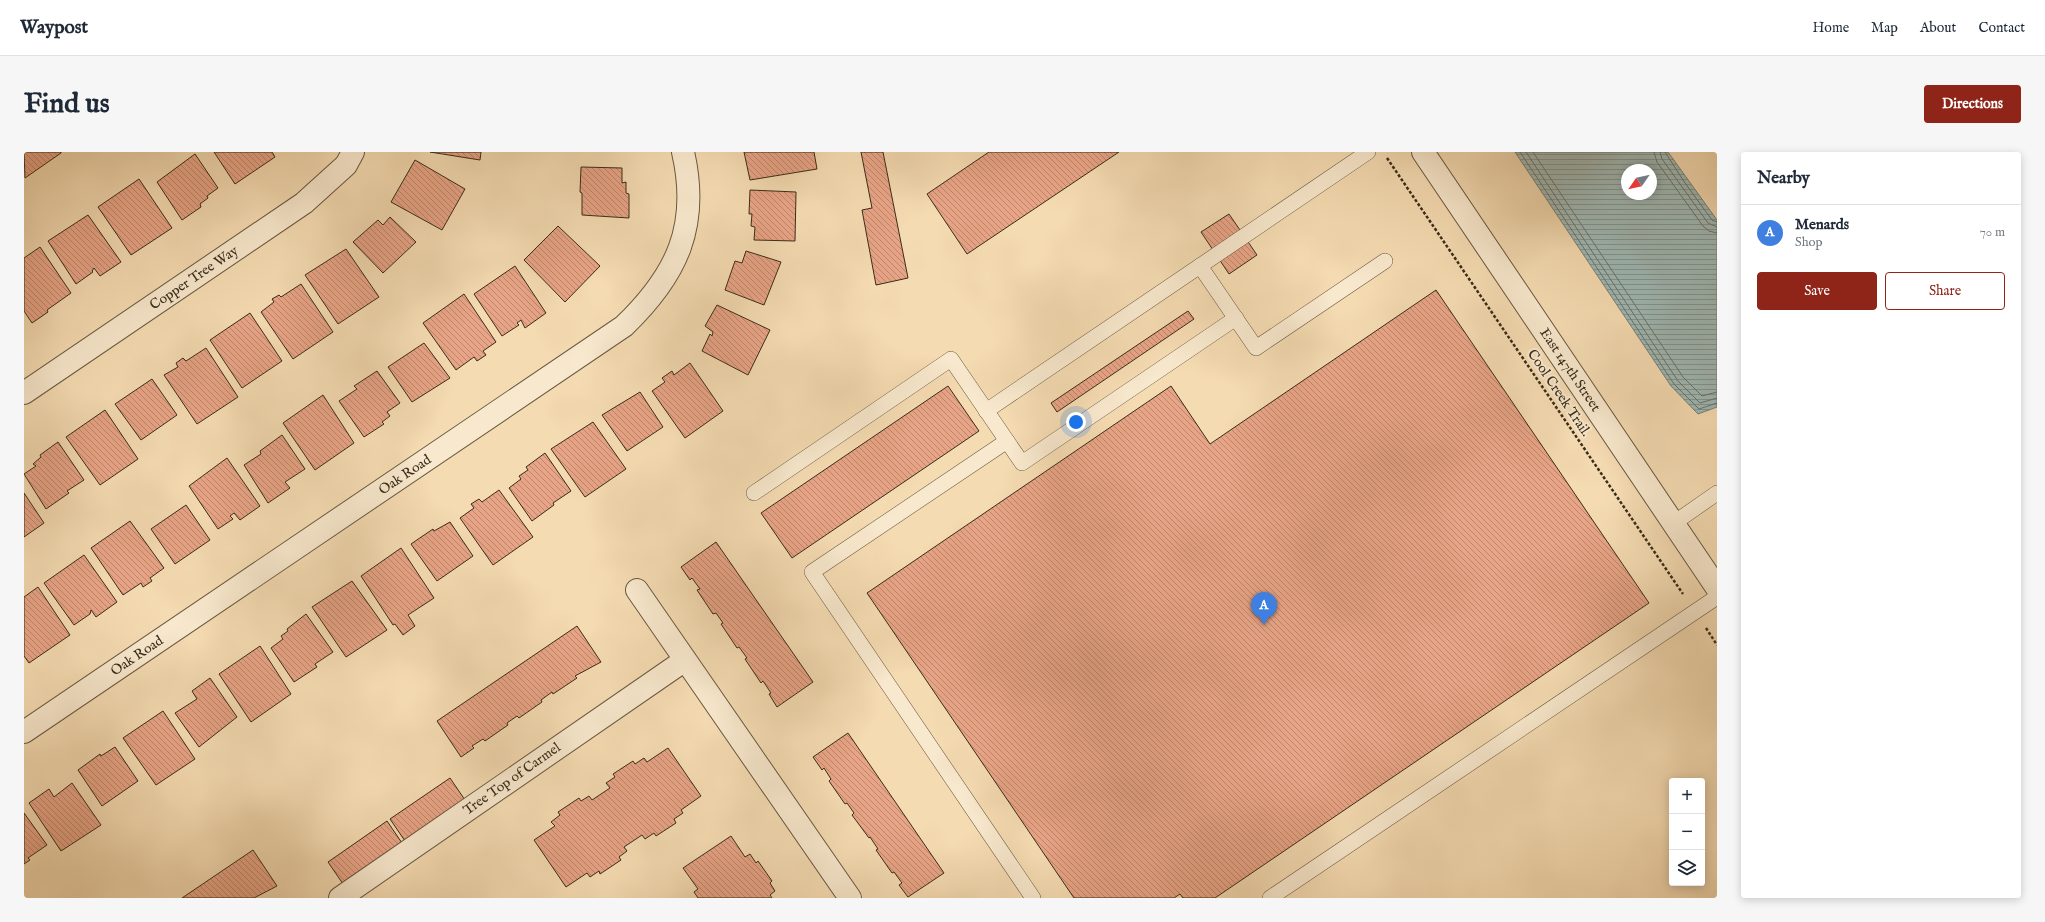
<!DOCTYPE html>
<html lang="en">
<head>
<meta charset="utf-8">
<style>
	body { margin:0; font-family:"IM FELL English",serif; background:#f6f6f7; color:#1f2937 }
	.controls { position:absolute; right:12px; bottom:12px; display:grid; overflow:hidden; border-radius:4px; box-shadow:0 2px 10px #0003 }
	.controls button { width:36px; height:36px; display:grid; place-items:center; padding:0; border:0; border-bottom:1px solid #e0e1e3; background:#fff; color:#1f2937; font:20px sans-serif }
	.compass { position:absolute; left:1597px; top:12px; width:36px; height:36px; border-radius:50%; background:#fff; box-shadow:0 2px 10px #0003; rotate:236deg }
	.you { position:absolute; left:1052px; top:270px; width:14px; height:14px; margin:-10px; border:3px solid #fff; border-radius:50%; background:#1a73e8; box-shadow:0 0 0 6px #1a73e833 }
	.badge { display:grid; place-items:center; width:26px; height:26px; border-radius:50%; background:#8f2418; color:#fff; font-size:13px; font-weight:700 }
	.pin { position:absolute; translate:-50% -33px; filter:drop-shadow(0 1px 2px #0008) }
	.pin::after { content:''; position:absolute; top:21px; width:14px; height:12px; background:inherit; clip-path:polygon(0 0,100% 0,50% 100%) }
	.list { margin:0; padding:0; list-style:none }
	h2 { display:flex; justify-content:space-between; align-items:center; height:52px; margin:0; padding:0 16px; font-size:17px }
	h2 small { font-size:13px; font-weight:400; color:#747a83 }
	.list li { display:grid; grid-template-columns:26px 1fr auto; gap:12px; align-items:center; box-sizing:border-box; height:56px; padding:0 16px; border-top:1px solid #e0e1e3 }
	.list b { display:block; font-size:15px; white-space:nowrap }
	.list p { margin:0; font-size:13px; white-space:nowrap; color:#747a83 }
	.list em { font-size:13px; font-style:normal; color:#747a83 }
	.actions { display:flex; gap:8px; padding:12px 16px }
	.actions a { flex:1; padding:9px 0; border:1px solid #8f2418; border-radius:4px; text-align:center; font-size:14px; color:#8f2418 }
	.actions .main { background:#8f2418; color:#fff }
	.icon { flex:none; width:22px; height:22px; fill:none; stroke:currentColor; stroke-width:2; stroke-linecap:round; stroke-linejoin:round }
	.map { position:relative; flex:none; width:1693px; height:746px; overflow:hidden; border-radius:4px }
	header { display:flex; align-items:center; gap:24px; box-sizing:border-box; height:56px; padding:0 20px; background:#fff; border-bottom:1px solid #e0e1e3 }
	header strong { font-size:19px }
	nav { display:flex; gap:22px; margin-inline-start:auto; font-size:14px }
	.intro { display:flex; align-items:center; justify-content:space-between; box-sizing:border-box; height:96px; padding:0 24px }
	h1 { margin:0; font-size:28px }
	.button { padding:10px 18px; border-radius:4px; background:#8f2418; color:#fff; font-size:14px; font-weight:700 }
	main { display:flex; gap:24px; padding:0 24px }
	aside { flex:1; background:#fff; border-radius:4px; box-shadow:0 2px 10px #0003 }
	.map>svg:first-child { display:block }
	.water { fill:url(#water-rules); stroke:#768178; fill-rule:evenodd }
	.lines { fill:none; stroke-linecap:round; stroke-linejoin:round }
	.shore { stroke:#6c7268; stroke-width:1 }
	.building { fill:url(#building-back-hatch); stroke:#392c1a }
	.lane-casing { stroke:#685840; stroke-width:16 }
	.street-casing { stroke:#685840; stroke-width:24 }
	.path { stroke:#392c1a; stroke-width:2.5; stroke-dasharray:3 2; stroke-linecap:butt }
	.lane { stroke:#f8e8cd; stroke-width:15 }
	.street { stroke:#f8e8cd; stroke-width:22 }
	.labels { text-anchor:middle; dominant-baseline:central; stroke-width:4; stroke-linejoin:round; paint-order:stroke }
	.street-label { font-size:14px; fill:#392c1a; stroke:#f8e8cd }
</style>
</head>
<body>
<header>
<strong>Waypost</strong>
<nav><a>Home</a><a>Map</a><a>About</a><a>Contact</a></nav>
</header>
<div class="intro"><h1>Find us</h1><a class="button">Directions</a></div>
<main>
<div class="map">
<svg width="1693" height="746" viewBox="0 0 1693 746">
	<defs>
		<pattern id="water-rules" width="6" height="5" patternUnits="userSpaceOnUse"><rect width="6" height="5" fill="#9fb9b6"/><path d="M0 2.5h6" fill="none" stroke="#839793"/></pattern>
		<pattern id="building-back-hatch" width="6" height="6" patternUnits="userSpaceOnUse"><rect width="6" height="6" fill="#e8a486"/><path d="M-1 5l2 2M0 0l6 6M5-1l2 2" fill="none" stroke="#bd866d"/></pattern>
	</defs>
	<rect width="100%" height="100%" fill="#f5dbb2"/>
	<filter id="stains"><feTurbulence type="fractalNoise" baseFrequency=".005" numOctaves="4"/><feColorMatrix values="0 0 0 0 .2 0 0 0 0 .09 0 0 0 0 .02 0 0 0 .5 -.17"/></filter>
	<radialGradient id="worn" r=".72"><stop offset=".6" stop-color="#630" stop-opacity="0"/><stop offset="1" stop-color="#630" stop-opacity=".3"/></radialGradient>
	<path class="water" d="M1491,0h153l49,68v187l-19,7 -27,-28zM1603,18h24v24h-24z"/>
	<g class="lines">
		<g class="shore">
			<path d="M1496,0l154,232 25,25 18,-6"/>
			<path d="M1502,0l152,229 22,22 17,-5"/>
			<path d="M1509,0l150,225 19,19 15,-4"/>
			<path d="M1630,0l3,10 46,64 6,5 8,2"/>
			<path d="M1636,0l2,7 46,64 9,4"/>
			<path d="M1641,0l20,31 27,37 5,2"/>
		</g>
	</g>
	<g class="building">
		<path d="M0,0h37v1l-36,25z"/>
		<path d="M190,0h58l3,5 -40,27z"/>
		<path d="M406,0h51l-1,8z"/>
		<path d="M720,0h70l3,17 -67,11z"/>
		<path d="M837,0h22l25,126 -32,7 -14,-75 10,-2z"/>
		<path d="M965,0h130l-152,102 -40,-60z"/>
		<path d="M171,2l23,34 -11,8 1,2 -8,6 1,3 -19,13 -25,-38z"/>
		<path d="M391,8l50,29 -23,41 -51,-28z"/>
		<path d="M557,15l41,1v15l4,-1v11l3,1v24l-47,-3v-22l-2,-1z"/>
		<path d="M115,27l33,49 -41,27 -33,-48z"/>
		<path d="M726,38l46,2 -1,49 -41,-1 1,-13 -4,-1 1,-12h-3z"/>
		<path d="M1205,62l28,41 -28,19 -28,-42z"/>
		<path d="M64,63l33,47 -21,14 -6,-8 -2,3 1,1 -17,12 -28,-43z"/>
		<path d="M366,65l26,25 -33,31 -30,-31 25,-22 5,5z"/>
		<path d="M534,74l42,40 -35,36 -41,-42z"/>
		<path d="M16,95l31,46 -24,17 1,2 -16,11 -8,-12v-53z"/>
		<path d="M322,97l33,48 -41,27 -33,-49z"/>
		<path d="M722,99l35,11 -17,43 -39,-15 10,-29 7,2z"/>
		<path d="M491,114l31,47 -21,15 -4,-8 -4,3 2,2 -17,11 -28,-42z"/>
		<path d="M277,132l32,48 -40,27 -32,-47 13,-10 -2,-3 7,-4 2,2z"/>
		<path d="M1412,138l213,313 -434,295h-32l-3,-4 -6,4h-100l-207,-305 304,-207 39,58z"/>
		<path d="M440,142l32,48 -13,9 3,4 -9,6 -3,-4 -18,13 -33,-47z"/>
		<path d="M693,153l53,25 -22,45 -46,-24 8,-17 2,2 1,-4 -8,-6z"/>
		<path d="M1164,159l6,8 -137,93 -6,-9z"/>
		<path d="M226,161l32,48 -40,27 -32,-48z"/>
		<path d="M400,191l26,35 -38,24 -24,-35z"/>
		<path d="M182,196l32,49 -41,27 -33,-49 14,-8 -2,-4 7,-5 3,3z"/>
		<path d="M666,211l33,48 -38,27 -33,-47 13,-9 -3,-4 10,-7 2,4z"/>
		<path d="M353,219l23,32 -13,9 3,4 -8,6 2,2 -20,13 -25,-36 18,-12 -3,-3z"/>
		<path d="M128,227l25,36 -36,25 -26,-36z"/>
		<path d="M924,234l31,45 -187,127 -31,-45z"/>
		<path d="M616,240l23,35 -36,24 -25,-36z"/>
		<path d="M299,243l31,48 -39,27 -32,-47z"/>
		<path d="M81,258l33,49 -38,26 -34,-48z"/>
		<path d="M569,270l33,47 -41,28 -34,-48z"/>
		<path d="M258,283l23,34 -20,13 5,6 -22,15 -24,-38 17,-11 -1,-3z"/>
		<path d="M34,290l26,38 -17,11 2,2 -23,16 -22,-35 12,-8 -3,-2 8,-7 -1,-2z"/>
		<path d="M521,301l26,38 -18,12 1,2 -22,16 -23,-33 12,-9 -2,-3 9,-6 -2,-3z"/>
		<path d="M203,306l33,48 -20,14 -6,-7 -4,3 3,3 -15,10 -29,-43z"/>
		<path d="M475,338l34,47 -40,28 -33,-47 14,-10 -3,-4 8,-5 3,3z"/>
		<path d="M0,341l20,30 -20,14z"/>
		<path d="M162,353l24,35 -35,24 -24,-35z"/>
		<path d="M106,369l34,47 -14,10 2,3 -9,6 -2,-4 -18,12 -32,-47z"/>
		<path d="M426,370l23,34 -36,25 -26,-37 22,-15 1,2z"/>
		<path d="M692,390l97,140 -36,25 -8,-13 2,-1 -8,-12 -2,2 -16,-24 2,-1 -8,-11 -2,1 -16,-24 2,-1 -7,-10 -3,1 -16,-24 3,-1 -8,-11 -2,2 -9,-13z"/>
		<path d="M377,396l33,50 -26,17 7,11 -12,9 -8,-11 -2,1 -32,-49z"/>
		<path d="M60,403l33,47 -21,15 -5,-7 -1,4 -16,11 -30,-42z"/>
		<path d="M328,429l35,49 -41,27 -34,-50z"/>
		<path d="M14,435l32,48 -41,28 -5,-7v-59z"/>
		<path d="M282,462l27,38 -18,12 2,3 -23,15 -23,-34 12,-9 -2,-3 7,-5 -1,-2z"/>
		<path d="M553,474l24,36 -26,14 2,2 -24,16 -1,-2 -11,8 1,2 -23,16 -2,-2 -10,7 1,2 -23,16 -2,-2 -11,7 2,2 -13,9 -24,-36z"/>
		<path d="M236,494l31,48 -40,28 -32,-48z"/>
		<path d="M186,526l27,39 -38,30 -24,-34 22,-14 -5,-8z"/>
		<path d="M139,559l32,48 -39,26 -33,-47z"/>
		<path d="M824,581l96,140 -36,24 -9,-12 3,-2 -8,-11 -2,1 -16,-23 2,-1 -8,-12 -1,1 -17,-23 2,-2 -7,-10 -2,1 -16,-23 2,-2 -7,-11 -2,2 -9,-13z"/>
		<path d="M91,595l23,34 -36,25 -24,-36 22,-16 1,2z"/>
		<path d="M644,596l33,48 -20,14 2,3 -9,6 2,4 -20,13 -2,-3 -9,6 -3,-4 -18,12 3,4 -8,6 2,3 -21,14 -1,-3 -9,6 -3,-4 -21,14 -32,-47 21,-14 -4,-4 9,-7 -2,-3 21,-14 2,3 8,-5 3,4 18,-12 -4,-5 9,-6 -2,-3 20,-13 2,3 9,-6 3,4z"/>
		<path d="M426,626l15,22 -60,41 -15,-22z"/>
		<path d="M48,631l29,42 -40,26 -32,-48 20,-14 5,8z"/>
		<path d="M0,661l23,32 -19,13 2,2 -6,4z"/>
		<path d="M363,669l15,22 -59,41 -15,-22z"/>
		<path d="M707,684l14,21 5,-3 6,9 2,-2 14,20 -2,2 5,8 -5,4 2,3h-74l-4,-6 4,-3 -15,-21z"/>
		<path d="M229,698l24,36 -23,12h-72z"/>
	</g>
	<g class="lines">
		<defs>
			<g id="lane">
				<path d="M1176,114l56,82 129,-87"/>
				<path d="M962,259l382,-259"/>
				<path d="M983,289l-195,131 221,326"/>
				<path d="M730,341l197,-134 71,104 214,-145"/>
				<path d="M1650,371l43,-30"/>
				<path d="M1246,746l447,-301"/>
			</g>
			<g id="street">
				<path d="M1399,0l294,436"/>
				<path d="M0,241l280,-190 42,-38 7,-13"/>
				<path d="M613,438l213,308"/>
				<path d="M0,580l600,-406c53,-51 76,-100 59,-174"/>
				<path d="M316,746l345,-238"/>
			</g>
		</defs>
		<use href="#lane" class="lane-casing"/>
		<use href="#street" class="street-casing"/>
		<g class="path">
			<path d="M1363,6l296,436"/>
			<path d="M1682,476l11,17"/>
		</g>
		<use href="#lane" class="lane"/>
		<use href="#street" class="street"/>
	</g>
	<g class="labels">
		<g class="street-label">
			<text transform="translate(170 126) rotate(-34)">Copper Tree Way</text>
			<text transform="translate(1546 218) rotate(56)">East 147th Street</text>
			<text transform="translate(1535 241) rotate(56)">Cool Creek Trail.</text>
			<text transform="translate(381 323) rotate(-34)">Oak Road</text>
			<text transform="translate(113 504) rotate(-34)">Oak Road</text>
			<text transform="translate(488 627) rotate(-35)">Tree Top of Carmel</text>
		</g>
	</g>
	<rect width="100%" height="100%" filter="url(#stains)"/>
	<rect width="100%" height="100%" fill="url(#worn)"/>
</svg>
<div class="controls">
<button>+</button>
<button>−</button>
<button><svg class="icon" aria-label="layers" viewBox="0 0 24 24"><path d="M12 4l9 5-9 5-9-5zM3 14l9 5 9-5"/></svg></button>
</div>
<svg class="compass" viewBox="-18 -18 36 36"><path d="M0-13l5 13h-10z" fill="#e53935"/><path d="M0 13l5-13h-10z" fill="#747a83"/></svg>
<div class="you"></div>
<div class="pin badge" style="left:1240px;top:473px;background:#3f7fe0">A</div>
</div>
<aside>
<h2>Nearby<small></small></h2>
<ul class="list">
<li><span class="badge" style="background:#3f7fe0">A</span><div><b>Menards</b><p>Shop</p></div><em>70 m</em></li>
</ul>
<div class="actions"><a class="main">Save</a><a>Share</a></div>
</aside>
</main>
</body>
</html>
